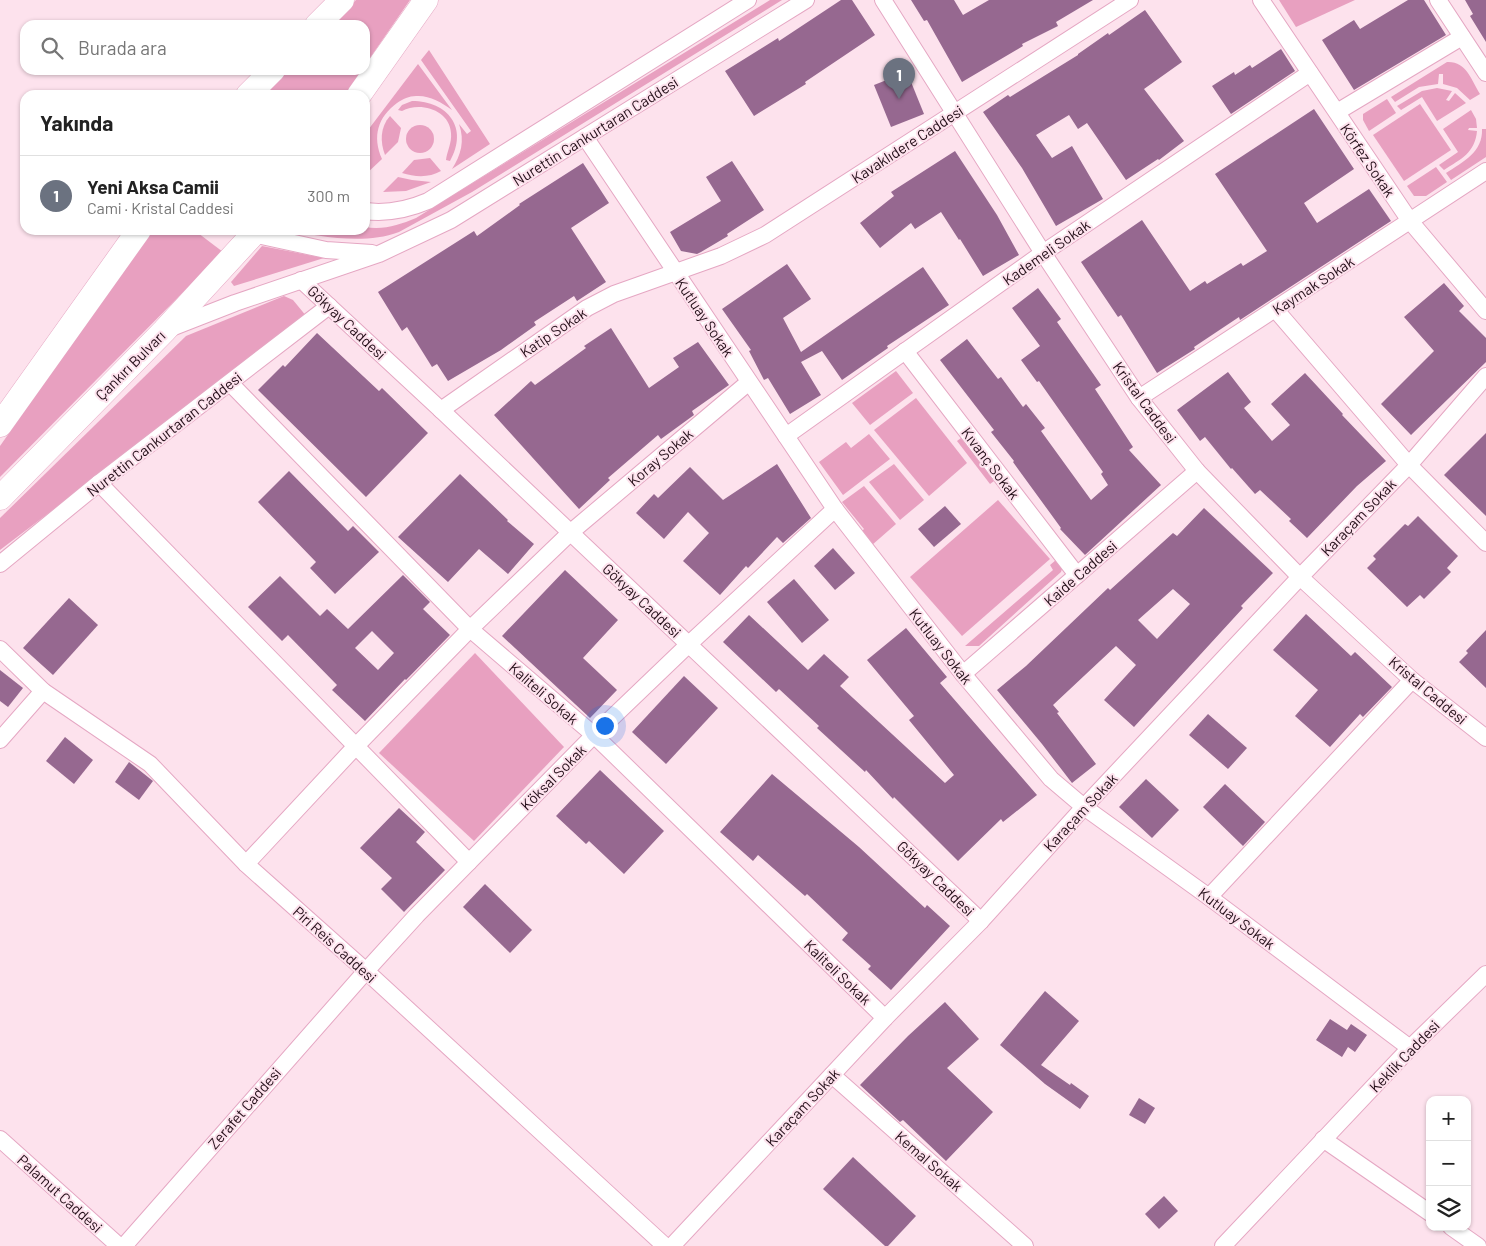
<!DOCTYPE html>
<html lang="tr">
<head>
<meta charset="utf-8">
<style>
	body { margin:0; font-family:Barlow,sans-serif; background:#f6f6f6; color:#222 }
	.controls { position:absolute; right:15px; bottom:15px; display:grid; overflow:hidden; border-radius:10px; box-shadow:0 1px 4px #0004 }
	.controls button { width:45px; height:45px; display:grid; place-items:center; padding:0; border:0; border-bottom:1px solid #e0e0e0; background:#fff; color:#222; font:25px sans-serif }
	.you { position:absolute; left:604px; top:725px; width:18px; height:18px; margin:-12px; border:4px solid #fff; border-radius:50%; background:#1a73e8; box-shadow:0 0 0 8px #1a73e833 }
	.badge { display:grid; place-items:center; width:32px; height:32px; border-radius:50%; background:#7c3aed; color:#fff; font-size:16px; font-weight:700 }
	.pin { position:absolute; translate:-50% -41px; filter:drop-shadow(0 1px 2px #0008) }
	.pin::after { content:''; position:absolute; top:26px; width:18px; height:15px; background:inherit; clip-path:polygon(0 0,100% 0,50% 100%) }
	.list { margin:0; padding:0; list-style:none }
	h2 { display:flex; justify-content:space-between; align-items:center; height:65px; margin:0; padding:0 20px; font-size:21px }
	h2 small { font-size:16px; font-weight:400; color:#767676 }
	.list li { display:grid; grid-template-columns:32px 1fr auto; gap:15px; align-items:center; box-sizing:border-box; height:80px; padding:0 20px; border-top:1px solid #e0e0e0 }
	.list b { display:block; font-size:19px; white-space:nowrap }
	.list p { margin:0; font-size:16px; white-space:nowrap; color:#767676 }
	.list em { font-size:16px; font-style:normal; color:#767676 }
	.icon { flex:none; width:28px; height:28px; fill:none; stroke:currentColor; stroke-width:2; stroke-linecap:round; stroke-linejoin:round }
	.map { position:relative; flex:none; width:1486px; height:1246px; overflow:hidden }
	.search { position:absolute; background:#fff; box-shadow:0 1px 4px #0004; left:20px; top:20px; width:350px; height:55px; display:flex; align-items:center; gap:12px; box-sizing:border-box; padding:0 18px; border-radius:15px; color:#767676; font-size:19px }
	.panel { position:absolute; background:#fff; box-shadow:0 1px 4px #0004; left:20px; top:90px; width:350px; height:145px; border-radius:15px }
	.map>svg:first-child { display:block }
	.green { fill:#e8a0c0 }
	.building { fill:#966890; fill-rule:evenodd }
	.lines { fill:none; stroke-linecap:round; stroke-linejoin:round }
	.minor-casing { stroke:#e5a7c3; stroke-width:18 }
	.highway-casing { stroke:#e5a7c3; stroke-width:25 }
	.minor { stroke:#fff; stroke-width:16 }
	.highway { stroke:#fff; stroke-width:24 }
	.labels { text-anchor:middle; dominant-baseline:central; stroke-width:4; stroke-linejoin:round; paint-order:stroke }
	.street-label { font-size:15px; fill:#240f19; stroke:#fde2ed }
</style>
</head>
<body>
<div class="map">
<svg width="1486" height="1246" viewBox="0 0 1486 1246">
	<rect width="100%" height="100%" fill="#fde2ed"/>
	<g class="green">
		<path d="M356,0h54l-45,65v-40h-33z"/>
		<path d="M770,0h12l-310,192 -73,40c-38,14 -80,3 -119,-2h85v-3c19,3 34,-2 51,-9z"/>
		<path d="M1279,0h76l-59,27z"/>
		<path d="M429,50l61,94 -38,25c9,-14 13,-28 7,-45l8,10 4,-3 -50,-71z"/>
		<path d="M1447,62c19,-1 24,17 33,32l-10,6 -13,-12 -14,-4v-10h-4l-1,10 -19,3 -24,15 -4,-5z"/>
		<path d="M418,64l34,46c-11,-8 -23,-15 -36,-14 -7,0 -13,3 -19,7 -19,14 -25,33 -15,56l-17,16v-41z"/>
		<path d="M287,70h75l-17,25h-83z"/>
		<path d="M1437,88l15,3 -6,9 3,1 6,-8 11,10 -29,18 -15,-24 -21,13 -4,-4 25,-15z"/>
		<path d="M1387,99l9,14 -27,18 -6,-11v-6z"/>
		<path d="M412,101c36,0 57,27 38,60l-4,-1c1,-9 6,-17 5,-27 -1,-23 -31,-32 -49,-22l-4,-1 4,-5z"/>
		<path d="M1420,104l31,46 -47,31 -31,-46z"/>
		<path d="M1471,110l5,9 1,9h-8l-1,2 9,1c-2,22 -16,28 -33,39l-5,-5 19,-13 -15,-23z"/>
		<path d="M390,116l11,12 -3,14 -13,13c-5,-13 -5,-28 5,-39z"/>
		<circle cx="420" cy="139" r="14"/>
		<path d="M1482,129h4v28l-35,23 -5,-7c17,-11 37,-21 36,-44z"/>
		<path d="M430,158l11,13c-12,7 -26,6 -39,2l12,-13z"/>
		<path d="M1436,167l11,15 -21,14h-12l-7,-10z"/>
		<path d="M398,177l14,3 19,2 -25,9 -23,1z"/>
		<path d="M152,230h42l29,22 -223,225v-31z"/>
		<path d="M262,246l62,12 -90,28 -3,-4z"/>
		<path d="M284,296l9,4 14,17 -307,233v-32l186,-182z"/>
		<path d="M896,371l17,22 -43,32 -18,-22z"/>
		<path d="M916,398l51,65 -38,33 -55,-66z"/>
		<path d="M869,434l21,25 -47,36 -24,-33 27,-20 5,6z"/>
		<path d="M961,438l33,43 -4,3 -33,-43z"/>
		<path d="M894,464l30,36 -24,20 -31,-38z"/>
		<path d="M864,486l32,38 -24,21 -12,-12 4,-4 -22,-27z"/>
		<path d="M998,500l52,59 -88,77 -52,-59z"/>
		<path d="M1056,560l6,9 -1,3 -82,74h-14l88,-76 -3,-5z"/>
		<path d="M475,653l89,94 -90,94 -95,-88z"/>
	</g>
	<g class="building">
		<path d="M841,0h11l23,35 -70,47 1,2 -52,32 -29,-45 53,-33 1,3z"/>
		<path d="M911,0h43l9,15 26,-15h104l-37,22 2,4 -36,18 1,2 -61,36 -35,-62 -3,1z"/>
		<path d="M1408,0h16l22,35 -92,55 -32,-50 32,-20 6,9z"/>
		<path d="M1465,0h21v42l-16,-26 3,-2z"/>
		<path d="M1145,10l37,52 -38,27 40,52 -25,19 -1,-1 -32,21 -39,-57 -9,6 -9,-14 -33,20 16,23 20,-12 31,53 -47,27 -34,-58 -39,-56 25,-17 2,2 68,-42v-1l30,-21 1,2z"/>
		<path d="M1281,49l14,22 -64,43 -19,-28 22,-14 1,3 15,-10 2,3z"/>
		<path d="M907,72l17,42 -33,13 -17,-42z"/>
		<path d="M1314,109l40,60 -50,34 13,20 52,-34 22,32 -151,99 -1,-3 -45,30 1,2 -38,24 -36,-58 -3,2 -37,-55 61,-42 48,71 15,-10 2,3 34,-21 2,3 24,-15 -52,-77z"/>
		<path d="M955,151l42,64 22,40 -36,21 -23,-37 -1,1 -18,-28 -26,17 -4,-6 -31,25 -20,-25 34,-27 -3,-4z"/>
		<path d="M732,161l32,49 -37,24 1,2 -27,16 -4,2 -16,-3 -11,-19 51,-31 -15,-24z"/>
		<path d="M583,163l26,40 -38,25 35,54 -29,19 -3,-5 -40,26 2,3 -35,25 -53,31 -11,-17 -5,3 -25,-40 -5,4 -24,-39 96,-61 3,5 43,-31 -1,-1z"/>
		<path d="M787,264l24,35 -28,19 18,34 122,-85 26,38 -62,41 1,2 -46,32 -20,-29 -21,11 20,33 -31,19 -22,-36 -4,2 -15,-29 2,-1 -29,-41z"/>
		<path d="M1444,283l20,23 -5,5 27,27v24l-75,73 -30,-31 53,-53 -30,-34z"/>
		<path d="M1038,288l23,31 -4,3 44,63 -6,4 38,58 -4,3 32,35 -76,70 -25,-26 1,-1 -48,-66 1,-1 -23,-29 3,-2 -54,-70 27,-21 31,40 3,-2 22,30 3,-3 19,24 -4,3 50,69 17,-15 -7,-11 2,-2 -64,-91 -2,1 -16,-22 19,-14 -28,-38z"/>
		<path d="M611,328l38,60 30,-21 -6,-9 25,-16 31,43 -37,26 2,4 -33,24 -3,-4 -50,43 2,2 -31,29 -85,-94 37,-34 4,4 51,-37 -2,-2z"/>
		<path d="M317,333l62,58 3,-3 46,45 -62,64 -108,-107 25,-25 2,2z"/>
		<path d="M1228,372l23,30 -7,6 28,33 18,-16 -19,-21 34,-31 38,41 -1,1 44,46 -29,25 -50,52 -18,-17 2,-2 -31,-29 -5,4 -23,-26 -1,1 -26,-32 -5,4 -23,-31z"/>
		<path d="M1486,433v83l-42,-41z"/>
		<path d="M777,464l34,54 -28,25 -6,-6 -29,31 -2,-2 -26,29 -37,-34 26,-28 -21,-21 -24,27 -28,-26 18,-19 4,4 32,-31 33,33z"/>
		<path d="M289,471l59,60 5,-5 26,26 -44,42 -25,-26 6,-6 -58,-60z"/>
		<path d="M460,474l48,46 -1,1 27,23 -26,30 -29,-25 -31,33 -50,-45z"/>
		<path d="M945,506l16,18 -27,23 -16,-18z"/>
		<path d="M1204,508l69,65 -32,33 2,2 -109,119 -30,-27 32,-35 -20,-19 -63,59 6,7 -2,1 39,51 -24,19 -30,-39 -45,-54 29,-24 82,-78 2,2 63,-57 4,3zM1173,589l17,15 -33,35 -19,-19z"/>
		<path d="M1418,516l40,40 -11,12 4,4 -27,27 -4,-4 -13,12 -40,-39 9,-9 -3,-3 32,-32 3,2z"/>
		<path d="M833,548l22,25 -20,17 -21,-24z"/>
		<path d="M565,570l53,50 -35,38 34,32 -27,28 -88,-82z"/>
		<path d="M403,575l27,27 -7,7 27,26 -44,45 -1,-1 -40,42 -33,-31 5,-5 -49,-50 -6,6 -34,-34 32,-31 40,40 7,-7 21,20zM372,631l22,22 -16,17 -23,-22z"/>
		<path d="M794,579l35,41 -27,23 -35,-41z"/>
		<path d="M69,598l29,27 -45,50 -30,-27z"/>
		<path d="M1306,614l45,42 4,-4 37,35 -29,30 -3,-3 -30,33 -35,-31 23,-26 -45,-40z"/>
		<path d="M749,615l59,55 16,-16 25,23 -9,9 105,97 9,-8 -45,-55 5,-4 -47,-56 39,-32 41,49 -7,6 97,112 -34,27 -2,-3 -43,42 -64,-64 -1,2 -27,-29 -1,2 -48,-44 2,-2 -40,-37 -3,3 -53,-50z"/>
		<path d="M1486,630v58l-27,-26 9,-9 -2,-2z"/>
		<path d="M0,670l23,18 -15,19 -8,-6z"/>
		<path d="M684,676l34,32 -52,56 -34,-32z"/>
		<path d="M1208,714l39,34 -19,21 -39,-34z"/>
		<path d="M65,737l28,23 -19,24 -28,-23z"/>
		<path d="M129,762l24,19 -14,19 -24,-18z"/>
		<path d="M600,770l64,61 -40,43 -35,-33 -3,3 -30,-28z"/>
		<path d="M772,774l87,73 66,61 2,-3 23,21 -59,64 -23,-21 3,-3 -29,-26 6,-7 -41,-39 -2,2 -47,-41 -5,6 -33,-29z"/>
		<path d="M1146,779l33,31 -27,28 -33,-31z"/>
		<path d="M1225,784l40,38 -22,24 -40,-39z"/>
		<path d="M399,808l26,24 -9,10 29,28 -41,42 -23,-23 11,-11 -32,-30z"/>
		<path d="M485,884l47,46 -22,23 -47,-46z"/>
		<path d="M1045,991l34,30 -38,44 29,20 1,-2 18,13 -9,13 -35,-25 -45,-39z"/>
		<path d="M945,1002l34,37 -32,29 46,44 -47,49 -43,-41 -3,2 -40,-37 48,-49z"/>
		<path d="M1330,1019l17,11 4,-6 16,11 -12,17 -7,-5 -6,10 -26,-17z"/>
		<path d="M1139,1098l16,10 -10,16 -16,-9z"/>
		<path d="M853,1157l63,59 -28,30h-3l-62,-57z"/>
		<path d="M1164,1196l14,15 -19,18 -14,-15z"/>
	</g>
	<g class="lines">
		<defs>
			<g id="minor">
				<path d="M883,0l160,253 96,145 58,73 103,106 112,103 74,58"/>
				<path d="M1261,0l149,221 76,90"/>
				<path d="M1438,0l48,73"/>
				<path d="M1337,112l125,-75"/>
				<path d="M585,137l250,372 128,165 88,105 33,28 125,90 201,151"/>
				<path d="M365,211c23,3 42,-1 63,-10l320,-201"/>
				<path d="M253,234l73,16 46,3"/>
				<path d="M301,280l140,130 540,511"/>
				<path d="M1275,309l134,156 77,78"/>
				<path d="M171,328l64,-25 144,-49 72,-34 355,-220"/>
				<path d="M905,351l172,224"/>
				<path d="M230,383l240,246 124,106 291,283"/>
				<path d="M1139,398l347,-227"/>
				<path d="M441,410l146,-102 27,-14 107,-38 44,-21 365,-235"/>
				<path d="M786,436l257,-183 267,-180"/>
				<path d="M99,483l370,379"/>
				<path d="M0,564l99,-81 230,-177"/>
				<path d="M0,649l43,42 107,73 96,100 120,107 299,275"/>
				<path d="M963,674l234,-203"/>
				<path d="M0,740l43,-49"/>
				<path d="M246,864l110,-118 114,-117 101,-97 178,-150"/>
				<path d="M1209,897l203,-217"/>
				<path d="M832,1075l193,171"/>
				<path d="M0,1139l119,107"/>
				<path d="M1323,1139l107,74"/>
				<path d="M1451,1227l27,19"/>
				<path d="M124,1246l242,-275 51,-56 177,-180 95,-91 146,-135"/>
				<path d="M672,1246l213,-228 96,-97 103,-114 216,-230 109,-112 77,-89"/>
				<path d="M1223,1246l187,-198 76,-74"/>
			</g>
			<g id="highway">
				<path d="M317,25l25,-25"/>
				<path d="M248,95l25,-25"/>
				<path d="M359,95l67,-95"/>
				<path d="M0,425l139,-195"/>
				<path d="M0,498l164,-167 93,-101"/>
			</g>
		</defs>
		<use href="#minor" class="minor-casing"/>
		<use href="#highway" class="highway-casing"/>
		<use href="#minor" class="minor"/>
		<use href="#highway" class="highway"/>
	</g>
	<g class="labels">
		<g class="street-label">
			<text transform="translate(595 131) rotate(-32)">Nurettin Cankurtaran Caddesi</text>
			<text transform="translate(907 144) rotate(-33)">Kavaklıdere Caddesi</text>
			<text transform="translate(1368 160) rotate(56)">Körfez Sokak</text>
			<text transform="translate(1046 252) rotate(-35)">Kademeli Sokak</text>
			<text transform="translate(1313 285) rotate(-33)">Kaymak Sokak</text>
			<text transform="translate(705 317) rotate(56)">Kutluay Sokak</text>
			<text transform="translate(347 322) rotate(43)">Gökyay Caddesi</text>
			<text transform="translate(553 332) rotate(-34)">Katip Sokak</text>
			<text transform="translate(130 365) rotate(-45)">Çankırı Bulvarı</text>
			<text transform="translate(1145 402) rotate(54)">Kristal Caddesi</text>
			<text transform="translate(164 434) rotate(-38)">Nurettin Cankurtaran Caddesi</text>
			<text transform="translate(660 457) rotate(-40)">Koray Sokak</text>
			<text transform="translate(991 463) rotate(53)">Kıvanç Sokak</text>
			<text transform="translate(1358 517) rotate(-46)">Karaçam Sokak</text>
			<text transform="translate(1080 573) rotate(-41)">Kaide Caddesi</text>
			<text transform="translate(642 600) rotate(43)">Gökyay Caddesi</text>
			<text transform="translate(941 646) rotate(52)">Kutluay Sokak</text>
			<text transform="translate(1428 690) rotate(40)">Kristal Caddesi</text>
			<text transform="translate(544 693) rotate(41)">Kaliteli Sokak</text>
			<text transform="translate(553 777) rotate(-45)">Köksal Sokak</text>
			<text transform="translate(1080 812) rotate(-47)">Karaçam Sokak</text>
			<text transform="translate(936 878) rotate(44)">Gökyay Caddesi</text>
			<text transform="translate(1237 918) rotate(37)">Kutluay Sokak</text>
			<text transform="translate(335 944) rotate(42)">Piri Reis Caddesi</text>
			<text transform="translate(838 972) rotate(44)">Kaliteli Sokak</text>
			<text transform="translate(1404 1056) rotate(-46)">Keklik Caddesi</text>
			<text transform="translate(802 1107) rotate(-47)">Karaçam Sokak</text>
			<text transform="translate(244 1108) rotate(-49)">Zerafet Caddesi</text>
			<text transform="translate(929 1161) rotate(41)">Kemal Sokak</text>
			<text transform="translate(60 1193) rotate(42)">Palamut Caddesi</text>
		</g>
	</g>
</svg>
<div class="controls">
<button>+</button>
<button>−</button>
<button><svg class="icon" aria-label="layers" viewBox="0 0 24 24"><path d="M12 4l9 5-9 5-9-5zM3 14l9 5 9-5"/></svg></button>
</div>
<div class="you"></div>
<div class="pin badge" style="left:899px;top:99px;background:#6b7280">1</div>
<div class="search"><svg class="icon" aria-label="search" viewBox="0 0 24 24"><circle cx="10" cy="10" r="6"/><path d="M15 15l6 6"/></svg>Burada ara</div>
<section class="panel">
<h2>Yakında<small></small></h2>
<ul class="list">
<li><span class="badge" style="background:#6b7280">1</span><div><b>Yeni Aksa Camii</b><p>Cami · Kristal Caddesi</p></div><em>300 m</em></li>
</ul>
</section>
</div>
</body>
</html>
